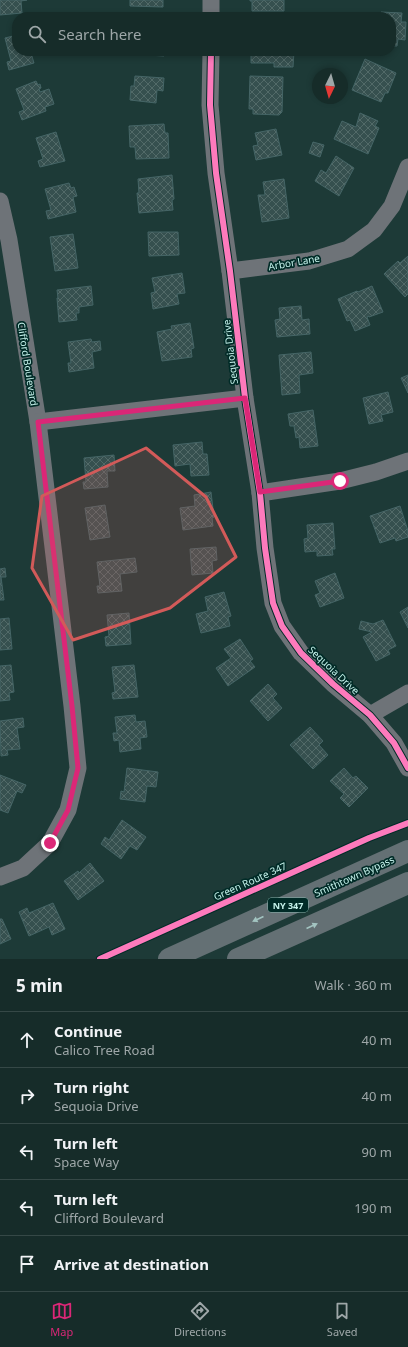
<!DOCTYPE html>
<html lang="en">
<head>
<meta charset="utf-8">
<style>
	body { margin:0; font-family:"Noto Sans",sans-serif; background:#1f3431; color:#f1f3f6 }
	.compass { position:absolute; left:312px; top:68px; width:36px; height:36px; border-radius:50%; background:#162c29; box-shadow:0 2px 6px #0003; rotate:185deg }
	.stop { position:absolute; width:12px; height:12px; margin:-9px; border:3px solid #db2777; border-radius:50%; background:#fff }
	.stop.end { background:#db2777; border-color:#fff; box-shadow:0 1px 4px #0008 }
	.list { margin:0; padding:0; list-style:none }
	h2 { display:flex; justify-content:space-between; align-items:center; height:52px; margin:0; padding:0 16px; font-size:17px }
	h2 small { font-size:13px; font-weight:400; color:#9ea7a8 }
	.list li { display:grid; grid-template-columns:26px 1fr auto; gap:12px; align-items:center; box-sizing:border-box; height:56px; padding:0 16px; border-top:1px solid #354846 }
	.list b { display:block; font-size:15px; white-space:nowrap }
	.list p { margin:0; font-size:13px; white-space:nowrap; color:#9ea7a8 }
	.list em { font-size:13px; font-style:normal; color:#9ea7a8 }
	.icon { flex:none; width:22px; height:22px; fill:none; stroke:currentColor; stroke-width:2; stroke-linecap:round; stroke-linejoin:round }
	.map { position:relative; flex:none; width:408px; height:959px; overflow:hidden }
	.search { position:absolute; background:#162c29; box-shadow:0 2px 6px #0003; left:12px; right:12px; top:12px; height:44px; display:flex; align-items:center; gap:10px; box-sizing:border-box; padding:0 14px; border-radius:16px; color:#9ea7a8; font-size:15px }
	.sheet { height:332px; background:#162c29 }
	nav { display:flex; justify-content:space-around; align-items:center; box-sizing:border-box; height:56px; border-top:1px solid #354846; background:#162c29; font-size:11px; color:#9ea7a8 }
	nav a { display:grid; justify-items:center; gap:2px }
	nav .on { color:#db2777 }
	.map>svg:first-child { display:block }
	.building { fill:url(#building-cross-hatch); stroke:#456566 }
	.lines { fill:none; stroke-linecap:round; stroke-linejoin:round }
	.minor { stroke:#6e7378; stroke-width:17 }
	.trunk { stroke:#647074; stroke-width:22 }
	.cycleway-casing { stroke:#002b27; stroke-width:8 }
	.cycleway { stroke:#fd7abc; stroke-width:6 }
	.oneway { fill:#a3c4c1 }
	.route { stroke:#db2777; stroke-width:5 }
	.marked { fill:#d25a59; fill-opacity:0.2; stroke:#d25a59; stroke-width:3; stroke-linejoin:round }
	.labels { text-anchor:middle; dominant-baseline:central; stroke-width:3.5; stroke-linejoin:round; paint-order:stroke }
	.shield { fill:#002b27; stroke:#8ab6b0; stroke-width:1 }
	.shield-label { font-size:9px; font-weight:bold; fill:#c5f2eb }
	.street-label { font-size:10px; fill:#c5f2eb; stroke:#002b27 }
</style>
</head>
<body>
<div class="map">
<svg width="408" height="959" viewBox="0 0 408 959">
	<defs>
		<pattern id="building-cross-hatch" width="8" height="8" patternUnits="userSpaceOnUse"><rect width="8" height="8" fill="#36504f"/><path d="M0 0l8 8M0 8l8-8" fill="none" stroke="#526a68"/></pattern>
	</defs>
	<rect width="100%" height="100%" fill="#1d3a37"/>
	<g class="building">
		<path d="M0,0h27l-6,1 1,12 -22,2z"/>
		<path d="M130,0h33v7l-33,-1z"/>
		<path d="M250,0h34v11h-32v-10h-2z"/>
		<path d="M381,12l21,1 -1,9h5l-1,18 -7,-1 -1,7h-6v-29h-10z"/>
		<path d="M17,35v16h21l-7,2 3,10 -25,7 -2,-8 4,-1 -6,-23z"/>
		<path d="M131,51h33v5l-33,-2z"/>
		<path d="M251,51h43l-1,16h-19v-4h-23z"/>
		<path d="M365,59l31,14 -8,20h-3l-4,9 -29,-12z"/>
		<path d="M135,76l29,2 -1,13 -6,-1 -1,13 -26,-3 1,-14h3z"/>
		<path d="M250,76l33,1 -1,35 -3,3 -26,-1v-5h-4z"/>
		<path d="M36,81l2,4 2,-1 1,4 -2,1 1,3 9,-3 5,15 -9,3 1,4 -24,9 -3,-8 5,-2 -8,-21z"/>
		<path d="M360,113l18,8 -3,5 4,2 -11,26 -34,-15 8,-18 14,6z"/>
		<path d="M164,124l1,9h3l1,25 -33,1 -1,-12h-5l-1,-21z"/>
		<path d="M276,129l6,26 -26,5 -3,-14 5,-1 -3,-12z"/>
		<path d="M56,132l9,29 -25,6 -2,-6 5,-2 -7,-21z"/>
		<path d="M313,142l11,3 -4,12 -11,-4z"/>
		<path d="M336,156l18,12 -15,28 -24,-15 6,-11 5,3z"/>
		<path d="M172,175l2,24 -2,1 1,10 -34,3 -2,-20h2l-1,-14z"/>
		<path d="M284,179l5,39 -27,4 -4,-27h7l-2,-13z"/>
		<path d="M69,183l2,5 3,-1 3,9 -4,1 3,15 -28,7 -2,-8 5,-1 -6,-21z"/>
		<path d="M148,232h30l1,23 -30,1z"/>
		<path d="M73,234l5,34 -23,3 -5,-34z"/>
		<path d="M408,256v38l-3,3 -21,-23 14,-13 2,2z"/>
		<path d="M182,273l3,20 -8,1 2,10 -26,5 -2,-16 4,-1 -3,-14z"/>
		<path d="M91,286l2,19 -14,2v6h-3l1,7 -18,2 -2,-24h1l-1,-8z"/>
		<path d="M372,286l11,26 -14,5v-1l-2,1 3,8 -15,6 -5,-11 -3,1 -9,-22 19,-8 1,1z"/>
		<path d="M301,306l1,14 7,-1 1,15 -33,3 -2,-17 5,-1 -1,-11z"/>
		<path d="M190,323l4,25 -3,1 1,8 -30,4 -5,-29 15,-3 -1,-3z"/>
		<path d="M91,339l1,3 8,-1 1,9 -9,2 2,16 -25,4 -1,-9h3l-3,-21z"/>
		<path d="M311,352l2,21 -14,2 1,18 -18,2 -3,-40z"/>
		<path d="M408,375v18l-7,-15z"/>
		<path d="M388,392l5,20 -12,3 2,6 -14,3 -6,-26z"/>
		<path d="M313,410l5,36 -18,2 -1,-11 -3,1 -2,-12h-4l-2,-12z"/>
		<path d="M202,442l1,12h4l2,21 -18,1 -1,-12 -15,2 -2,-21z"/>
		<path d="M114,455l1,16h-8l1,16 -24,2 -1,-7h3l-2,-24z"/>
		<path d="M211,492l3,25 -2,1 1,8 -30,4 -3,-22 15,-2 -1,-11z"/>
		<path d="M105,505l5,32 -20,3 -5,-32z"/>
		<path d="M400,506l8,25v6l-12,4 -1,-3 -15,5 -10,-27z"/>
		<path d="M333,523l2,26h-3l1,6 -16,1v-5l-12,1 -1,-13 4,-1 -1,-13z"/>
		<path d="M216,547l1,13 -5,1 1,12 -21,2 -2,-26z"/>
		<path d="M135,558l2,14 -17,2 2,17 -24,2 -1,-7h3l-3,-24z"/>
		<path d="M5,568l1,9h-5l3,23h-4v-31z"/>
		<path d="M335,573l9,25 -24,9 -5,-12 5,-2 -5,-12z"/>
		<path d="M224,592l7,24 -3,1 2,9 -29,7 -5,-19 12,-3 -3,-14z"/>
		<path d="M408,607v21l-8,-16z"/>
		<path d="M129,613l2,31 -25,2 -1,-9 4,-1 -2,-21z"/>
		<path d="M9,618l3,31 -12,1v-31z"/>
		<path d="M383,620l13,26 -8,4 2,4 -14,7 -13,-24 9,-5 -13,-3 2,-8 12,3z"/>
		<path d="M240,639l13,20 -3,2 5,6 -27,19 -12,-18 15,-10 -7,-9z"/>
		<path d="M11,665l3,27 -5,1 1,7 -10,1v-35z"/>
		<path d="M134,665l4,32 -25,2 -1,-6 3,-1 -3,-25z"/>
		<path d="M268,684l9,10 -4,4 9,10 -14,13 -18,-20z"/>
		<path d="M135,715l1,7 9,-1 2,16 -7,1 1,11 -21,3 -1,-12 -5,1 -1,-8h4l-2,-16z"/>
		<path d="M23,718l1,9 -7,1 3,21 -13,1 1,5 -7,1 -1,-35z"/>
		<path d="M310,727l13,14 -4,4 9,10 -15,14 -23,-24z"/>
		<path d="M127,768l31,4 -2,15 -9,-1 -2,16 -25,-3 1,-8 3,1z"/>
		<path d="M344,768l9,10 3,-2 12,12 -19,19 -9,-9 4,-4 -14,-13z"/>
		<path d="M0,775l26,10 -4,8 -5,-2 -9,22 -8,-3z"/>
		<path d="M122,820l24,17 -9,13 -7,-4 -9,13 -20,-15 4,-7 4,3z"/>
		<path d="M90,863l14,18 -26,19 -14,-19 14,-10 1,2z"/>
		<path d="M53,903l12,26 -13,6 -3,-8 -20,9 -10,-24 8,-4 2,5z"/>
		<path d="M0,919h2l9,20 -11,5z"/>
	</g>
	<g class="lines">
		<g class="minor">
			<path d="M211,17v-17"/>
			<path d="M211,51l-1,54 6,68 14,98 15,127 15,95 5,55 8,55 9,23 19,27 32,31 37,31 24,28 14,25"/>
			<path d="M0,201l9,39 29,182 34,284 6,62 -10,42 -18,33 -27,25 -23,9"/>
			<path d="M230,271l79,-10 39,-12 26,-19 18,-24 16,-39"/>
			<path d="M38,422l207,-24"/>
			<path d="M260,493l80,-12 36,-9 32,-11"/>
			<path d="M370,715l38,-22"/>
		</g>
		<g class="trunk">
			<path d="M169,959l239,-108"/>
			<path d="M238,959l170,-76"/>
		</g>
		<defs>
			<g id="cycleway">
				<path d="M211,51l-1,54 6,68 14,98 15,127 15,95 5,55 8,55 9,23 19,27 32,31 37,31 24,28 14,25"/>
				<path d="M100,959l269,-121 39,-15"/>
			</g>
		</defs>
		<use href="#cycleway" class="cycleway-casing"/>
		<use href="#cycleway" class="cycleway"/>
	</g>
	<defs><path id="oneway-solid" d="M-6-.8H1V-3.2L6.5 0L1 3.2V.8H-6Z"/></defs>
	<g class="oneway">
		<use href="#oneway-solid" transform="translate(258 919) rotate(156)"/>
		<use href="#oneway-solid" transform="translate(312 926) rotate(-24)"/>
	</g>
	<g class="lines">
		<path class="route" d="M50,843l18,-33 10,-42 -6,-62 -34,-284 207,-24 15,94 80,-11"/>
	</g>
	<path class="marked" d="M146,448l60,49 30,60 -66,51 -97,32 -41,-72 10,-72z"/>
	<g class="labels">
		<rect class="shield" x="268" y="898" width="40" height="14" rx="3"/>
		<g class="shield-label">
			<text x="288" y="905">NY 347</text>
		</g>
		<g class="street-label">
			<text transform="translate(294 262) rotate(-10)">Arbor Lane</text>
			<text transform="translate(230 352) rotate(-97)">Sequoia Drive</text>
			<text transform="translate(28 364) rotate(81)">Clifford Boulevard</text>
			<text transform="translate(334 670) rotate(43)">Sequoia Drive</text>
			<text transform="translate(354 876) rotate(-24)">Smithtown Bypass</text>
			<text transform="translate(250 881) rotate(-24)">Green Route 347</text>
		</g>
	</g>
</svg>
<svg class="compass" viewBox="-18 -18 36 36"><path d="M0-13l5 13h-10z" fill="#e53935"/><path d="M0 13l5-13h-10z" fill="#9ea7a8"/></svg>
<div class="stop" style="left:340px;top:481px"></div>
<div class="stop end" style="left:50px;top:843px"></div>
<div class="search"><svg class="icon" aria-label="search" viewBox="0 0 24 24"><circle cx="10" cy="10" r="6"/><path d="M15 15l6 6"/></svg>Search here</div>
</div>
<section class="sheet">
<h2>5 min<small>Walk · 360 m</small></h2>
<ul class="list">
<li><svg class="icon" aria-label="ahead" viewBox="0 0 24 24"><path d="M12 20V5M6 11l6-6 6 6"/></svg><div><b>Continue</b><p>Calico Tree Road</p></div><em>40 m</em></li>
<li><svg class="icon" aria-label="right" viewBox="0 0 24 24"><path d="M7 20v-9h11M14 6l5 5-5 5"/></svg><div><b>Turn right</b><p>Sequoia Drive</p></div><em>40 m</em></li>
<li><svg class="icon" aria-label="left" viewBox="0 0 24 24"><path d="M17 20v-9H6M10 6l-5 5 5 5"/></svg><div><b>Turn left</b><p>Space Way</p></div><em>90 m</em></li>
<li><svg class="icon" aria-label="left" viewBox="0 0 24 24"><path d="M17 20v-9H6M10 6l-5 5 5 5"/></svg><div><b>Turn left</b><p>Clifford Boulevard</p></div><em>190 m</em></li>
<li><svg class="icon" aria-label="arrive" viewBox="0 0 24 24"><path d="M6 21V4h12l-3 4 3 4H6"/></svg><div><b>Arrive at destination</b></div></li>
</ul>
</section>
<nav>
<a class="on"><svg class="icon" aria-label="map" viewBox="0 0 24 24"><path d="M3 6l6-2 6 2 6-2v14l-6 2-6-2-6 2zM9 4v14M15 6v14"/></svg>Map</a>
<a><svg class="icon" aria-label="directions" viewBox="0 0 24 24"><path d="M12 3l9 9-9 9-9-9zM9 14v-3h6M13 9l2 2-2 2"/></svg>Directions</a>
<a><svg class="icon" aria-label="saved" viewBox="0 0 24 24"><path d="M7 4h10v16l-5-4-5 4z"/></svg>Saved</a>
</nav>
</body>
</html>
